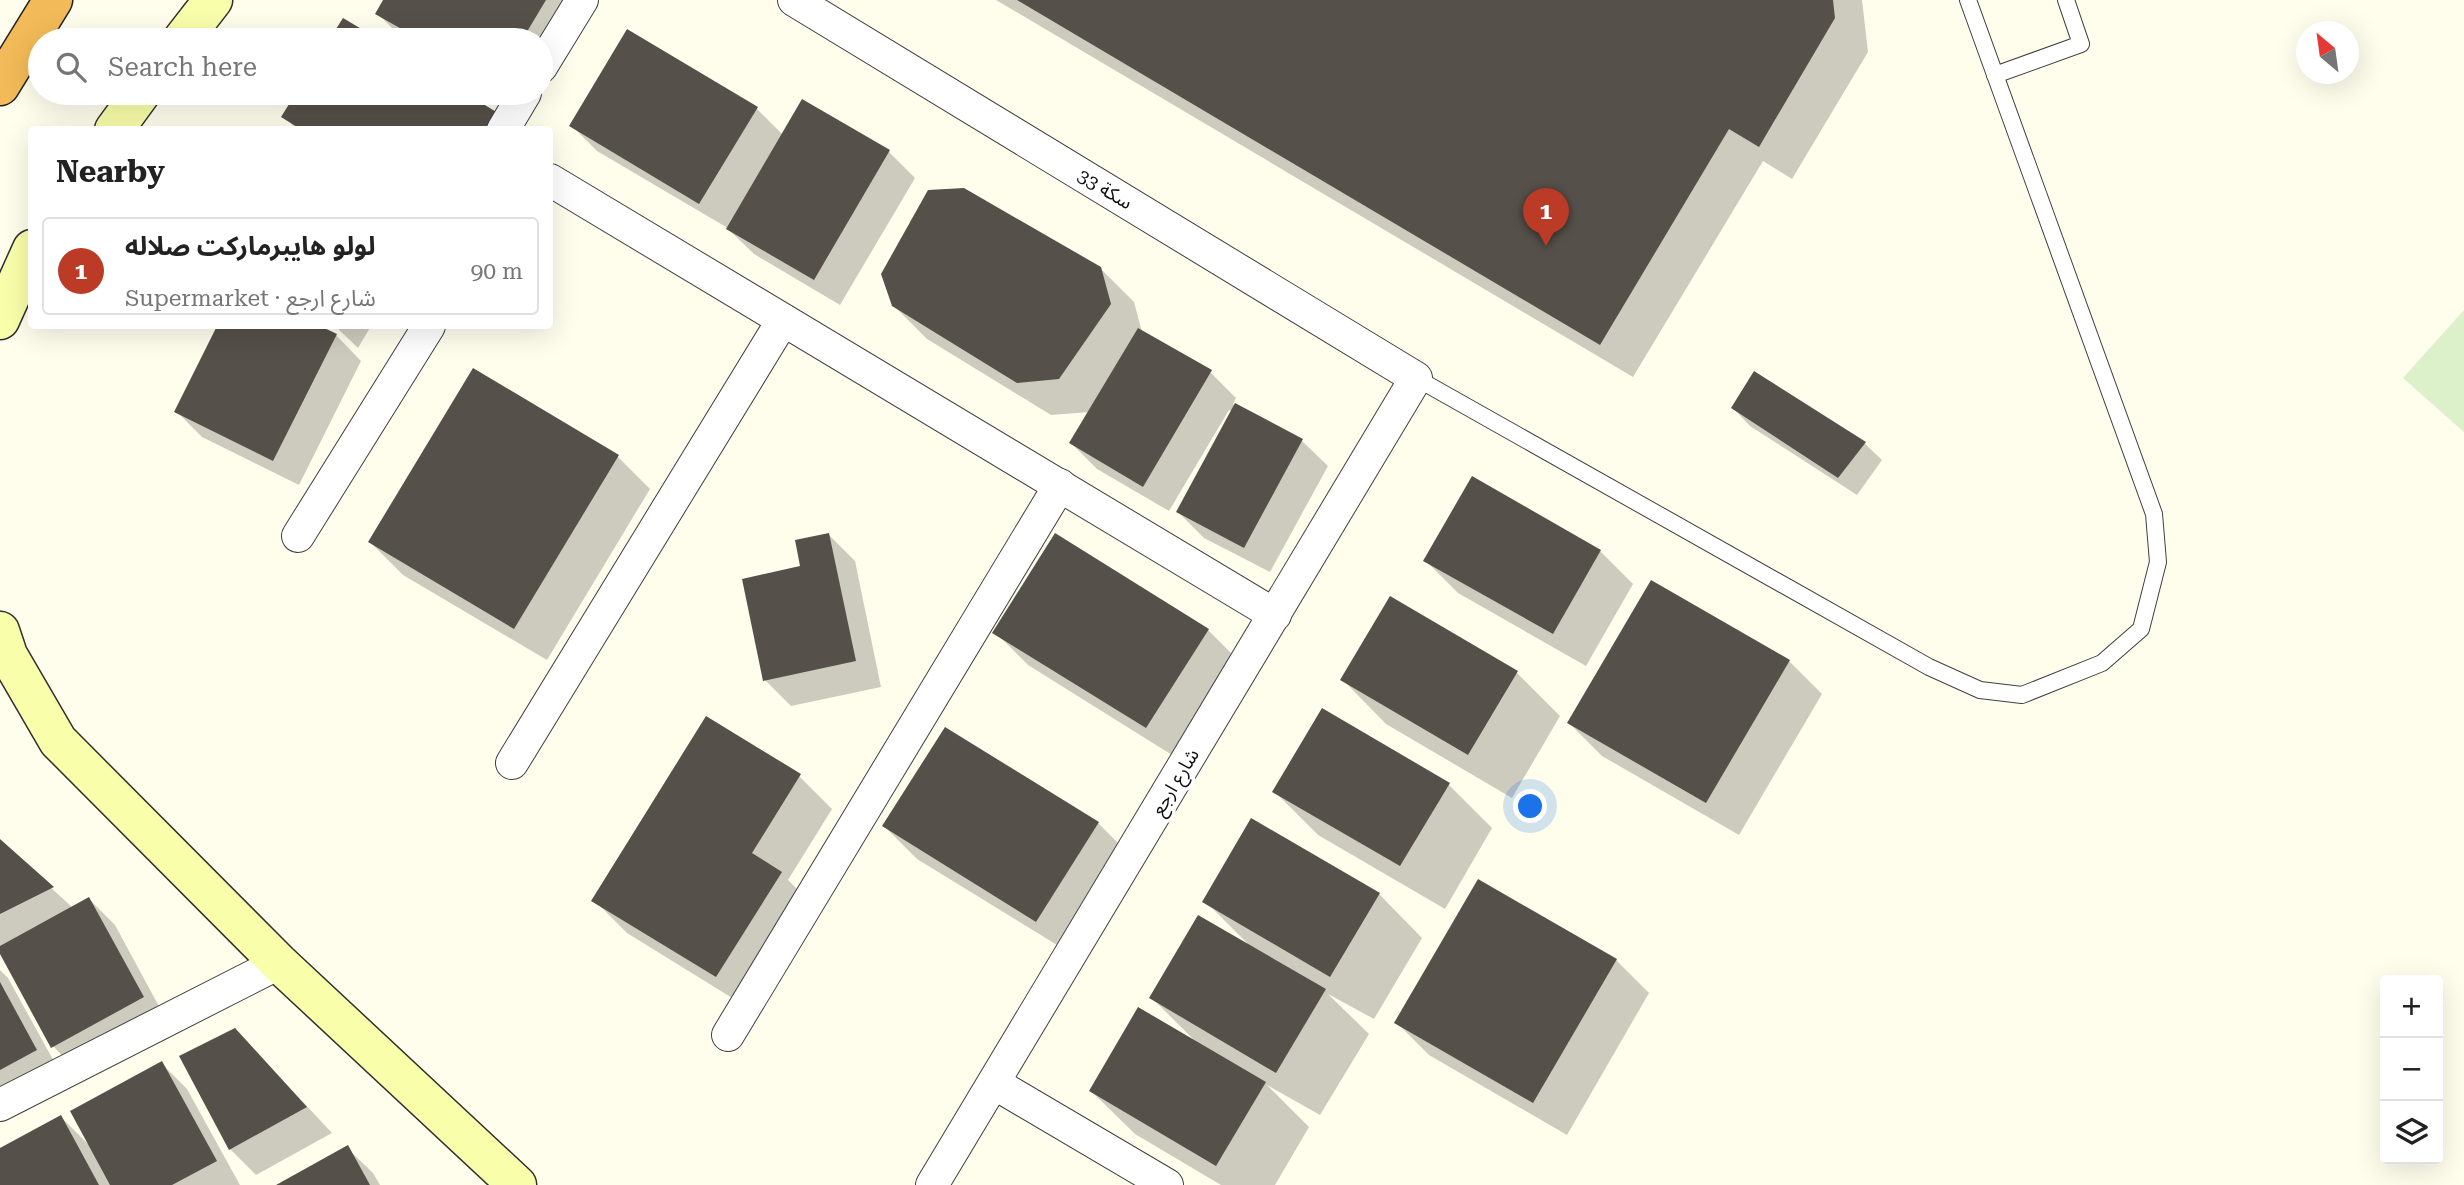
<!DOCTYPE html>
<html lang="en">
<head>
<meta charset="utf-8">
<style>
	body { margin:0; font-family:"Roboto Serif","Noto Sans Arabic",serif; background:#f6f6f6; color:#222 }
	.controls { position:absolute; right:21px; bottom:21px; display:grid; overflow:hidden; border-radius:7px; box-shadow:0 7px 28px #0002 }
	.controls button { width:63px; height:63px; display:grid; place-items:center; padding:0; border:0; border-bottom:2px solid #e0e0e0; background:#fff; color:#222; font:35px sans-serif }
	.compass { position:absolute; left:2296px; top:21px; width:63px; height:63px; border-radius:50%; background:#fff; box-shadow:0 7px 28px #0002; rotate:331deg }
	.you { position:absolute; left:1531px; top:807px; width:24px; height:24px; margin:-18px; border:5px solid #fff; border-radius:50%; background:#1a73e8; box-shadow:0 0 0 10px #1a73e833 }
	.badge { display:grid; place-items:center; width:46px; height:46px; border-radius:50%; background:#bb3b27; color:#fff; font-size:23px; font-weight:700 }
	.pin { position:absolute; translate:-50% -58px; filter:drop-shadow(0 2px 4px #0008) }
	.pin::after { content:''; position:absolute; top:37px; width:24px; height:21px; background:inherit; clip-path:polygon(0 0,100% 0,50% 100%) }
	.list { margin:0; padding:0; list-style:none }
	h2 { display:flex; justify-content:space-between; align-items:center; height:91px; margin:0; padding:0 28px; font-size:30px }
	h2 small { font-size:23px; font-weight:400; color:#767676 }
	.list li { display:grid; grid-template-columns:46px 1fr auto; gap:21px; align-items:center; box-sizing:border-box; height:98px; margin:0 14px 14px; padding:0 14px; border:2px solid #e0e0e0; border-radius:7px }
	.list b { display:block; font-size:26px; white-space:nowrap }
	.list p { margin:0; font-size:23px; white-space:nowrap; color:#767676 }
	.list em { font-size:23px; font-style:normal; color:#767676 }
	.icon { flex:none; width:38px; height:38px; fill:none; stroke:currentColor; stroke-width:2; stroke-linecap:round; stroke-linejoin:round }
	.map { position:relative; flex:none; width:2464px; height:1185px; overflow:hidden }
	.search { position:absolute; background:#fff; box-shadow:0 7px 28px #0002; left:28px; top:28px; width:525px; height:77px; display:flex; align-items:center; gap:18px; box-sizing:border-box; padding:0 24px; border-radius:38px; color:#767676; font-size:26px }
	.panel { position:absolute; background:#fff; box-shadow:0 7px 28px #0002; left:28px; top:126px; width:525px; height:203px; border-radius:7px }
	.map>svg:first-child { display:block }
	.pitch { fill:#dcf0c9 }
	.shadow { fill:#0003 }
	.building { fill:#555049 }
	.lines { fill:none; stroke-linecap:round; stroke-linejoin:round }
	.lane-casing { stroke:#404040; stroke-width:18 }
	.street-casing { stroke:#404040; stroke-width:34 }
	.secondary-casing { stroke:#2f2f2f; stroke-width:41 }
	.highway-casing { stroke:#1e1e1e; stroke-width:41 }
	.lane { stroke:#fff; stroke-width:16 }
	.street { stroke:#fff; stroke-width:32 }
	.secondary { stroke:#f8fea9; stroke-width:38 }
	.highway { stroke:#f2ba58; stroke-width:38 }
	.labels { text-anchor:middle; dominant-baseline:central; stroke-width:7; stroke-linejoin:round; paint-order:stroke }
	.street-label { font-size:19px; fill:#0d0d0d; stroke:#fff }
</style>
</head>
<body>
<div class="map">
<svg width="2464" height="1185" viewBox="0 0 2464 1185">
	<rect width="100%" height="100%" fill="#fffeed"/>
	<path class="pitch" d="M2464,310v122l-61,-54z"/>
	<g class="shadow">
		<path d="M385,0h196l-40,40h-137l-27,-27z"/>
		<path d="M996,0h866l6,52 -76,127 -29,-18 -130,216z"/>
		<path d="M298,93h164l35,22 15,15h-215l-13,-14z"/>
		<path d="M496,93h36l-9,15z"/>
		<path d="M802,102l87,50 26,26 -75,127 -86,-51 -28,-27 -129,-76 -26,-26 186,-16 26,26z"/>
		<path d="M1100,268l34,34 8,30 68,40 26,26 -3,6 69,37 26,25 -58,106 -66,-34 -26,-26 54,-101 -3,-1 -60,101 -72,-42 -26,-26 19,-31 -39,3 -124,-76 -34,-34z"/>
		<path d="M219,326h97l20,9 25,26 -62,124 -97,-48 -26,-26z"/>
		<path d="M335,326h36l-13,22z"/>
		<path d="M1733,408l131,35 18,17 -25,35 -107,-69z"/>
		<path d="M617,456l33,33 -103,171 -144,-85 -33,-33z"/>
		<path d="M829,535l26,26 26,126 -90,19 -26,-26 37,-112z"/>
		<path d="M1600,551l33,33 -47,82 -128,-73 -33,-33z"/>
		<path d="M1208,630l33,33 -61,97 -152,-95 -33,-33z"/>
		<path d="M1789,661l33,33 -83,141 -137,-79 -33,-33z"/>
		<path d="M1517,673l43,43 -48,82 -126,-74 -43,-44z"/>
		<path d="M799,776l33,33 -44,71 26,26 -64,103 -123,-76 -33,-33z"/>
		<path d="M1449,785l43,43 -47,81 -127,-74 -44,-44z"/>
		<path d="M1098,823l33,33 -61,97 -153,-94 -33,-33z"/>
		<path d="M0,841l73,67 16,-9 26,26 53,98 -90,49 -25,-26 -53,-94z"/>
		<path d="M1379,894l43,44 -48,81 -46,-25 41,40 -49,81 -53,-30 42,42 -34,58h-54l-86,-51 -44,-43 103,-51 -43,-43 96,-54 -42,-42z"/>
		<path d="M1616,960l33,33 -82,142 -138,-80 -33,-33z"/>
		<path d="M0,970l8,8 54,98 -62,34z"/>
		<path d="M260,1056l72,77 -76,42 -26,-26 -49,-92z"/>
		<path d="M161,1063l26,26 53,96h-240v-35l61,-33 29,29z"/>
		<path d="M347,1148l26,25 7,12h-100z"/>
	</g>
	<g class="building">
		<path d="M383,0h163l-24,40h-101l-46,-26z"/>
		<path d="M1017,0h816l2,18 -76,129 -30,-18 -129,216z"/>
		<path d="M343,18l37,22h-51z"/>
		<path d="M627,29l131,78 -59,97 -130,-78z"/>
		<path d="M296,93h169l33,20 -11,17h-185l-21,-13z"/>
		<path d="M802,99l88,51 -76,130 -88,-51z"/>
		<path d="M964,188l137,79 10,37 -52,75 -42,4 -125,-77 -11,-32 47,-84z"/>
		<path d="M217,326h103l17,8 -64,127 -99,-49z"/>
		<path d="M1138,328l74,42 -69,117 -74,-44z"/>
		<path d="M473,368l146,87 -105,174 -146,-87z"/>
		<path d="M1754,371l112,71 -28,36 -107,-70z"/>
		<path d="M1235,403l68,36 -59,109 -68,-36z"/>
		<path d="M1472,476l129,74 -48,84 -130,-73z"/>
		<path d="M829,533l27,128 -93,20 -21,-102 58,-13 -5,-26z"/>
		<path d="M1055,533l154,96 -63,99 -154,-95z"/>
		<path d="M1651,580l139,80 -84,143 -139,-80z"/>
		<path d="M1390,596l128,75 -50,84 -128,-75z"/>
		<path d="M1322,708l128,75 -50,83 -128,-74z"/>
		<path d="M706,716l95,58 -49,79 30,19 -66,105 -125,-76z"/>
		<path d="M945,727l154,95 -63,100 -154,-96z"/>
		<path d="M1251,818l129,75 -50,84 -128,-75z"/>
		<path d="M0,839l54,48 -54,27z"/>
		<path d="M1478,879l139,80 -84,144 -139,-80z"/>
		<path d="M89,897l55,100 -93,51 -51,-94v-8z"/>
		<path d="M1198,915l128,74 -50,84 -127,-75z"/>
		<path d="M0,982l37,68 -37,20z"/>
		<path d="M1138,1007l128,75 -50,84 -127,-75z"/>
		<path d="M235,1028l72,79 -78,43 -50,-94z"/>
		<path d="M162,1061l55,100 -45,24h-62l-40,-74z"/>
		<path d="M61,1115l38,70h-99v-37z"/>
		<path d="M348,1145l22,40h-94z"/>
	</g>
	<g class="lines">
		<defs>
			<g id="lane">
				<path d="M1995,75l86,-31 -15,-44"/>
				<path d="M1416,378l513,289 51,23 42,5 80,-32 39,-34 17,-67 -4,-48 -186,-514"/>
			</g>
			<g id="street">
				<path d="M794,0l622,378 -484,807"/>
				<path d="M541,67l41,-67"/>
				<path d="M503,130l22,-37"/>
				<path d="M550,180l725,435"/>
				<path d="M298,536l131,-210"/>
				<path d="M512,763l271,-443"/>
				<path d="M728,1035l332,-550"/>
				<path d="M994,1083l173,102"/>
				<path d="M0,1105l279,-142"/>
			</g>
			<g id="secondary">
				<path d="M182,40l31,-40"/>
				<path d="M114,130l27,-37"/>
				<path d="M0,320l32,-71"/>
				<path d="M0,631l8,24 50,86 221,222 238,222"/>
			</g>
			<path id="highway" d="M0,86l53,-86"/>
		</defs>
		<use href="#lane" class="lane-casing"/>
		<use href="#street" class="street-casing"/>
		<use href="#secondary" class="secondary-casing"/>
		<use href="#highway" class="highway-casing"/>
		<use href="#lane" class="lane"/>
		<use href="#street" class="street"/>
		<use href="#secondary" class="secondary"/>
		<use href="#highway" class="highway"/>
	</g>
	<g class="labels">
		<g class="street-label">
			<text transform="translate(1105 189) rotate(31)">سكة 33</text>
			<text transform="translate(1175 782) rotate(-59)">شارع ارجع</text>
		</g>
	</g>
</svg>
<div class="controls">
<button>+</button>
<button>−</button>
<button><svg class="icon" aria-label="layers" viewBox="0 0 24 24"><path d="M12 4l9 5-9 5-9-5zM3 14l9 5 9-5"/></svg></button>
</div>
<svg class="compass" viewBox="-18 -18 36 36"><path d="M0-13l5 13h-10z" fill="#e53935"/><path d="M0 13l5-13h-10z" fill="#767676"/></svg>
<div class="you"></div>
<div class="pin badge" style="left:1546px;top:246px">1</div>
<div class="search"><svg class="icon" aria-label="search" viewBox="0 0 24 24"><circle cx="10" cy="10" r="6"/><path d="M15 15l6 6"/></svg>Search here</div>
<section class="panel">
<h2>Nearby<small></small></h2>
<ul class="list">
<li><span class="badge">1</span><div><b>لولو هايبرماركت صلاله</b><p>Supermarket · شارع ارجع</p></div><em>90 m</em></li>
</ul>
</section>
</div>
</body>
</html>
